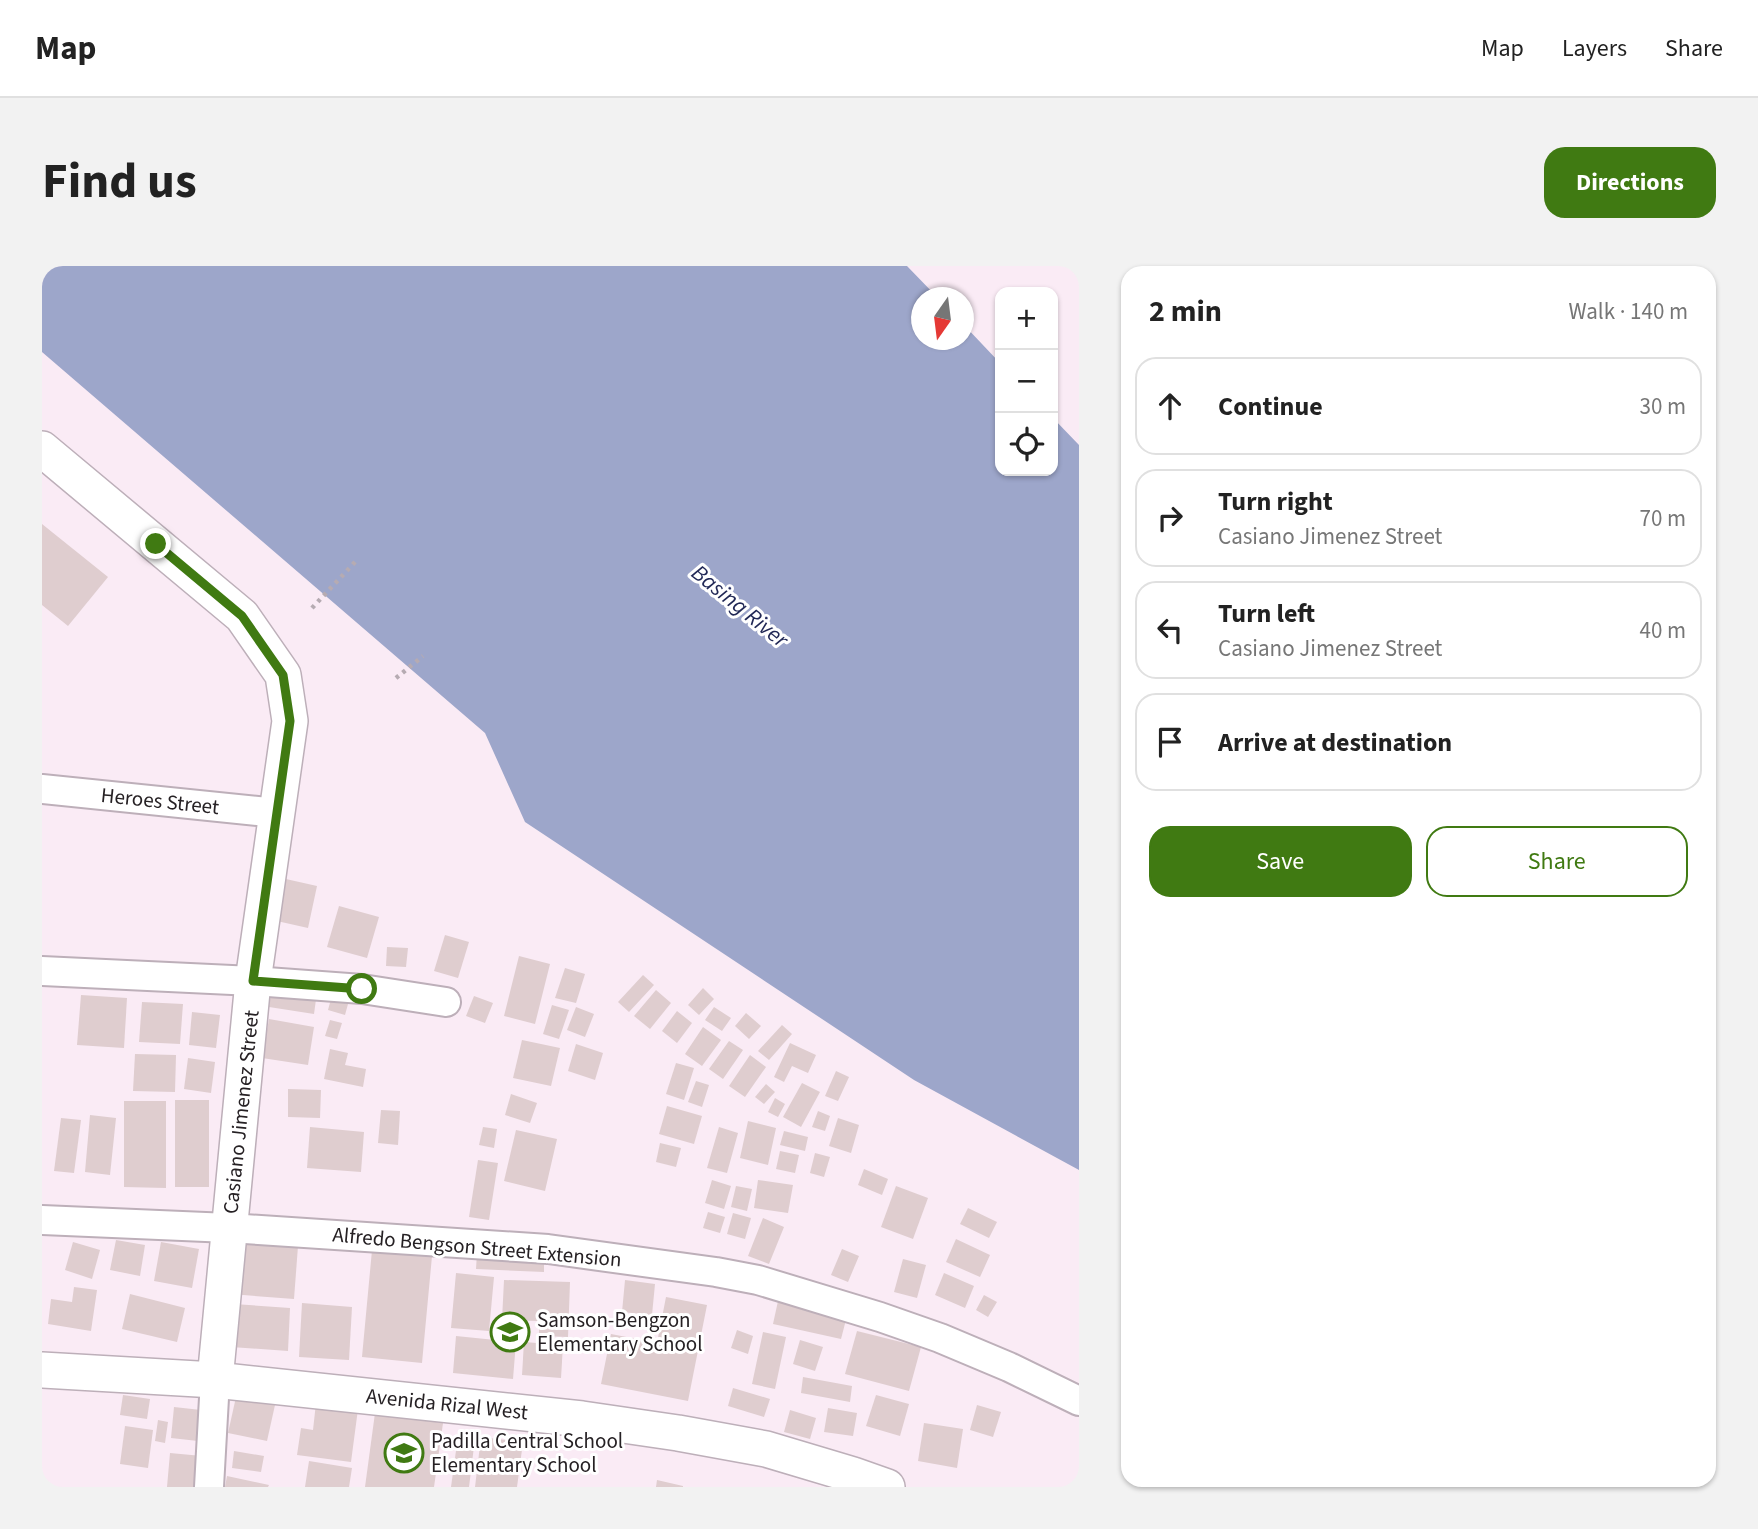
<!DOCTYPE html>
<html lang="en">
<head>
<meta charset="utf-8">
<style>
	body { margin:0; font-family:"Source Sans 3",sans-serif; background:#f2f2f2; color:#222 }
	.controls { position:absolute; right:21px; top:21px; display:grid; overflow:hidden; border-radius:14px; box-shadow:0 2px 5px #0004 }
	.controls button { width:63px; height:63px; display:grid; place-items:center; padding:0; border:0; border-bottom:2px solid #e0e0e0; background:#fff; color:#222; font:35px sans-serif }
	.compass { position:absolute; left:869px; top:21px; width:63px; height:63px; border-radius:50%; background:#fff; box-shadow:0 2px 5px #0004; rotate:194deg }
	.stop { position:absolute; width:21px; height:21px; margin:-16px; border:5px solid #407a12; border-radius:50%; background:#fff }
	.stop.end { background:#407a12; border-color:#fff; box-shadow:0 2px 7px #0008 }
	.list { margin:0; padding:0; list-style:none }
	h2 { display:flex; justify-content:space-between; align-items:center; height:91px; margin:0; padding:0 28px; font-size:30px }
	h2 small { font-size:23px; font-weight:400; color:#767676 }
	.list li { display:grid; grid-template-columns:46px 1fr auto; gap:21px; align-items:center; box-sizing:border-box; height:98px; margin:0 14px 14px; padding:0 14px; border:2px solid #e0e0e0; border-radius:21px }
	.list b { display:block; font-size:26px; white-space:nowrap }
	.list p { margin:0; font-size:23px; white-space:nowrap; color:#767676 }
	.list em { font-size:23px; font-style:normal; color:#767676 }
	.actions { display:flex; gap:14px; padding:21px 28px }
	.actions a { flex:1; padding:16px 0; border:2px solid #407a12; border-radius:21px; text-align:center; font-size:24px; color:#407a12 }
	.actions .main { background:#407a12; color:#fff }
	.icon { flex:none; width:38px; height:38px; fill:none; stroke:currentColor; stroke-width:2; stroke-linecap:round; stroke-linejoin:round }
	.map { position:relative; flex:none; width:1037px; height:1221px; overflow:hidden; border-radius:21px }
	header { display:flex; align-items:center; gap:42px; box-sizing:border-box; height:98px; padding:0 35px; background:#fff; border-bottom:2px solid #e0e0e0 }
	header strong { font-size:33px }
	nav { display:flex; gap:38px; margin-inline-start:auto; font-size:24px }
	.intro { display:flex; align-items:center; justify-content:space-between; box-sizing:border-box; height:168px; padding:0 42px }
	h1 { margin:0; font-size:49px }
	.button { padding:18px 32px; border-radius:21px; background:#407a12; color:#fff; font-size:24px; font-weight:700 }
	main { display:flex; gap:42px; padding:0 42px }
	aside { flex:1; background:#fff; border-radius:21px; box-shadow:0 2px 5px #0004 }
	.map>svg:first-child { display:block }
	.water { fill:#9da6ca }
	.building { fill:#dfcdcf }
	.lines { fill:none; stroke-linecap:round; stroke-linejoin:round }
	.minor-casing { stroke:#bdafb9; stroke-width:32 }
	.tertiary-casing { stroke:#bdafb9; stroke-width:38 }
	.path { stroke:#b6abb2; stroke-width:4.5; stroke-dasharray:3.5 5; stroke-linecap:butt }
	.minor { stroke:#fff; stroke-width:28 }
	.tertiary { stroke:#fff; stroke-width:35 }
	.route { stroke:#407a12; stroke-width:9 }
	.labels { text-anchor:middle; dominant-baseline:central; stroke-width:6; stroke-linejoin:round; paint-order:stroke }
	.street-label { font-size:21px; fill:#262124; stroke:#fff }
	.poi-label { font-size:21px; fill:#262124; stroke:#fff; text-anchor:start }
	.water-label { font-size:23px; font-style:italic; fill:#212856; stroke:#fff }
</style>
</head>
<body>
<header>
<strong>Map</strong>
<nav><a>Map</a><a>Layers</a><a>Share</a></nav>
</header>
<div class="intro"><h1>Find us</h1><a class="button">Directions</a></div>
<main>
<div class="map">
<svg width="1037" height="1221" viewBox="0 0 1037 1221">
	<rect width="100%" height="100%" fill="#faebf5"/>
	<path class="water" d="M0,0h865l30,31 -15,1v42h42v-15l36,38v108h53v-53l26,27v725l-165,-90 -389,-258 -40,-89 -443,-381z"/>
	<g class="building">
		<path d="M0,258l66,53 -40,49 -26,-21z"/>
		<path d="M235,611l40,9 -9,42 -40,-9z"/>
		<path d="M297,640l40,11 -12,41 -40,-11z"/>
		<path d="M403,669l24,7 -11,36 -24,-7z"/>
		<path d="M345,681l21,1 -2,19 -20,-1z"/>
		<path d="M477,690l31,8 -15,60 -31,-8z"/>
		<path d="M523,702l20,6 -9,29 -21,-5z"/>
		<path d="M601,709l11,10 -25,27 -11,-10z"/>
		<path d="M230,720l45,6 -3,22 -45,-7z"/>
		<path d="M661,722l11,11 -15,16 -11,-10z"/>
		<path d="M614,724l15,13 -21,26 -16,-13z"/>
		<path d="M39,729l46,3 -3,50 -47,-3z"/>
		<path d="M432,730l19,7 -8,20 -19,-7z"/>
		<path d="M289,733l17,5 -3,11 -17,-5z"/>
		<path d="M100,736l41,2 -3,40 -41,-2z"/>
		<path d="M510,739l17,5 -10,29 -16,-5z"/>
		<path d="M534,741l18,7 -9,23 -18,-7z"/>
		<path d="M672,741l17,11 -9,13 -17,-11z"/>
		<path d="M635,745l15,12 -15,20 -15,-12z"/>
		<path d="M150,746l28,3 -4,33 -27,-3z"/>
		<path d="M704,747l15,13 -12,13 -14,-13z"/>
		<path d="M227,753l45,8 -6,38 -46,-7z"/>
		<path d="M288,754l12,3 -5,16 -12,-3z"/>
		<path d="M740,759l10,9 -23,26 -11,-9z"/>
		<path d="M661,761l18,13 -19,26 -17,-12z"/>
		<path d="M480,774l38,8 -9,38 -38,-8z"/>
		<path d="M687,775l14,9 -20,29 -14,-10z"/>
		<path d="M748,777l26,12 -8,18 -16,-7 -8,16 -10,-5z"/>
		<path d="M534,778l27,9 -8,27 -27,-9z"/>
		<path d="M288,783l18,4 -3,12 21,4 -3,18 -39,-8z"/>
		<path d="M93,788l41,1 -1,37 -42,-1z"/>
		<path d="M708,789l16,12 -21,30 -16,-11z"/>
		<path d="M146,792l27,4 -4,31 -27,-4z"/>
		<path d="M634,797l18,5 -10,32 -18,-6z"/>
		<path d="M794,805l13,6 -11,24 -13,-5z"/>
		<path d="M654,815l13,4 -7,22 -14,-5z"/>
		<path d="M760,817l18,9 -19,35 -18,-10z"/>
		<path d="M724,818l9,8 -11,12 -9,-7z"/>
		<path d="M246,823l33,1 -1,28 -32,-1z"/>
		<path d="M469,828l26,9 -7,20 -25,-8z"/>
		<path d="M733,832l10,6 -7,13 -10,-5z"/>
		<rect x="133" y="834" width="34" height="87"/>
		<path d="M82,835h42v87l-42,-1z"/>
		<path d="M625,840l35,10 -8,28 -35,-10z"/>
		<path d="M339,844l19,1 -2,34 -20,-2z"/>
		<path d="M776,845l12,5 -5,15 -13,-4z"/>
		<path d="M48,849l26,3 -6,57 -25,-3z"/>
		<path d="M19,852l20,2 -7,53 -20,-2z"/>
		<path d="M796,852l21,7 -8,28 -22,-7z"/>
		<path d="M706,855l28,7 -8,37 -28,-7z"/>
		<path d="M268,861l54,5 -3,40 -54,-4z"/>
		<path d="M441,861l14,2 -3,19 -15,-3z"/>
		<path d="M677,861l19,6 -11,40 -20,-5z"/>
		<path d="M474,864l41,9 -12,52 -41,-10z"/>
		<path d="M742,865l24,6 -3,14 -25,-6z"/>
		<path d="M618,877l21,5 -5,19 -20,-5z"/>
		<path d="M738,885l19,4 -4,18 -19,-4z"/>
		<path d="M773,887l15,4 -6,20 -14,-4z"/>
		<path d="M436,894l20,3 -9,57 -20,-3z"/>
		<path d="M822,903l24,10 -6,16 -24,-10z"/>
		<path d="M670,914l19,6 -7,23 -19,-6z"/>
		<path d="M716,914l35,5 -5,28 -34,-5z"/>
		<path d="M694,920l16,3 -5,22 -16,-4z"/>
		<path d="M854,920l32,12 -15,41 -32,-12z"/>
		<path d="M926,942l29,14 -8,16 -29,-14z"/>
		<path d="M666,946l17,5 -5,16 -17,-5z"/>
		<path d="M691,947l18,5 -6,21 -18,-5z"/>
		<path d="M721,952l21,9 -15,37 -21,-8z"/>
		<path d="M914,973l34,16 -10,22 -34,-15z"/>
		<path d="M74,974l29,5 -5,31 -30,-6z"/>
		<path d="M192,975l64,5 -4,53 -64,-5z"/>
		<path d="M31,976l27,8 -8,29 -27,-9z"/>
		<path d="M119,976l38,7 -7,39 -38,-7z"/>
		<path d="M800,983l17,7 -11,26 -17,-7z"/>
		<path d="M330,984l60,6 -10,107 -60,-6z"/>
		<path d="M435,987l67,3v16l-68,-3z"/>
		<path d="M861,993l23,6 -9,33 -23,-6z"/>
		<path d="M414,1007l38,4 -5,54 -38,-3z"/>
		<path d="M902,1007l30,13 -9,22 -30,-13z"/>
		<path d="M462,1014l66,2 -2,55 -29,-1v-15l-37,-1z"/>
		<path d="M583,1014l30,4 -3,31 -30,-3z"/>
		<path d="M32,1021l23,3 -6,41 -43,-7 3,-25 21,3z"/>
		<path d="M88,1028l55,14 -8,34 -55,-13z"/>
		<path d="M942,1029l13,7 -9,15 -12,-7z"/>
		<path d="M624,1031l41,8 -19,96 -87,-17 10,-50 46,9z"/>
		<path d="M736,1035l69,15 -6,23 -68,-15z"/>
		<path d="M260,1037l50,4 -3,53 -50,-3z"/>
		<path d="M192,1038l56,4 -2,43 -57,-4z"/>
		<path d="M695,1064l16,6 -5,18 -17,-6z"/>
		<path d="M815,1065l64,16 -12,44 -64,-17z"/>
		<path d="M721,1066l23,5 -11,52 -23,-5z"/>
		<path d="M414,1070l60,6 -3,37 -60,-6z"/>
		<path d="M758,1074l23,7 -8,24 -22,-7z"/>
		<path d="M482,1076l39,3 -2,33 -39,-3z"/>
		<path d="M761,1111l49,9 -2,16 -49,-9z"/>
		<path d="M691,1122l37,11 -6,18 -36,-11z"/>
		<path d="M81,1129l27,4 -3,20 -27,-4z"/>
		<path d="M834,1129l33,9 -9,32 -34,-10z"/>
		<path d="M194,1131l39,8 -8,36 -39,-8z"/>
		<path d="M274,1137l42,6 -7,53 -54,-7 4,-27 12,2z"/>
		<path d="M935,1139l24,7 -8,25 -23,-7z"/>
		<path d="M132,1141l27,3 -3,31 -27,-3z"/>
		<path d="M786,1142l29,5 -4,23 -29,-4z"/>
		<path d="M748,1144l26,8 -6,21 -26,-7z"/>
		<path d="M333,1147l68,10 -9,64h-69z"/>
		<path d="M116,1154l10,2 -3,21 -10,-2z"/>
		<path d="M882,1157l39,6 -6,39 -39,-7z"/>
		<path d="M83,1160l28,4 -5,38 -28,-4z"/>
		<path d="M416,1170l17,2 -6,49h-18z"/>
		<path d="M439,1171l42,5 -6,45h-42z"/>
		<path d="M192,1185l30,5 -3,16 -29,-4z"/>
		<path d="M128,1187l32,3 -3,31h-32z"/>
		<path d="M267,1195l43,7 -3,19h-44z"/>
		<path d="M185,1210l42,9 -1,2h-43z"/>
		<path d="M615,1214l26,6v1h-27z"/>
	</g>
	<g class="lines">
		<defs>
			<g id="minor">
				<path d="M0,523l235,24"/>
				<path d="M0,705l211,10 109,8 84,13"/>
				<path d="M0,954l187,8 319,21 168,23 42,8 122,37 60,21 69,29 70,34"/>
				<path d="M167,1221l6,-107"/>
			</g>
			<g id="tertiary">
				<path d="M0,183l200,167 41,59 7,46 -37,260 -38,399"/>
				<path d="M0,1104l173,10 367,39 96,14 88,16 87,26 34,12"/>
			</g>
		</defs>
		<use href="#minor" class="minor-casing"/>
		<use href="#tertiary" class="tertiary-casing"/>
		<g class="path">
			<path d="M270,342l44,-47"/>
			<path d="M354,412l27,-22"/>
		</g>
		<use href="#minor" class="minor"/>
		<use href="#tertiary" class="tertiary"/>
	</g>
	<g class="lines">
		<path class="route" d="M114,278l86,72 41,59 7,46 -37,260 109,8"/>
	</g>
	<defs>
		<symbol id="school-ring" viewBox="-11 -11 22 22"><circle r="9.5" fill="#fff" stroke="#407a12" stroke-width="1.5"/><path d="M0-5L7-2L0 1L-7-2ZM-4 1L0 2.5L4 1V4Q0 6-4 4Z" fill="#407a12"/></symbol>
	</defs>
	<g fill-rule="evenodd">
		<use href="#school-ring" x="446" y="1044" width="44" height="44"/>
		<use href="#school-ring" x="340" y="1165" width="44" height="44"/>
	</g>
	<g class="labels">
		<g class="street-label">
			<text transform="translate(118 535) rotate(6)">Heroes Street</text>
			<text transform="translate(199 846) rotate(-84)">Casiano Jimenez Street</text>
			<text transform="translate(435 981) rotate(5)">Alfredo Bengson Street Extension</text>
			<text transform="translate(405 1138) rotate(6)">Avenida Rizal West</text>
		</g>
		<g class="poi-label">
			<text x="495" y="1054">Samson-Bengzon<tspan x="495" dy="24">Elementary School</tspan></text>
			<text x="389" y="1175">Padilla Central School<tspan x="389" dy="24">Elementary School</tspan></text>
		</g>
		<g class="water-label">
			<text transform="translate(698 340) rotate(39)">Basing River</text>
		</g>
	</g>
</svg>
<div class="controls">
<button>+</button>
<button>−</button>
<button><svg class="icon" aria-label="locate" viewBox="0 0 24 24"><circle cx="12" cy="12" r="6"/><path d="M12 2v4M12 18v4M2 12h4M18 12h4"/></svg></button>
</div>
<svg class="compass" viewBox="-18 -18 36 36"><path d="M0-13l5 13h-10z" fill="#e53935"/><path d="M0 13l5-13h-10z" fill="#767676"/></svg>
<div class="stop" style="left:320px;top:723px"></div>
<div class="stop end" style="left:114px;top:278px"></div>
</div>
<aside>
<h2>2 min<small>Walk · 140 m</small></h2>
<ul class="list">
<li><svg class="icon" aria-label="ahead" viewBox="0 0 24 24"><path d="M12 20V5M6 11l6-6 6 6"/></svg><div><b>Continue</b></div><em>30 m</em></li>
<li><svg class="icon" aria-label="right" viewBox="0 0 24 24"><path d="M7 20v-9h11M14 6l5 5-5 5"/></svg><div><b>Turn right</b><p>Casiano Jimenez Street</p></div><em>70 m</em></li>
<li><svg class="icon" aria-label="left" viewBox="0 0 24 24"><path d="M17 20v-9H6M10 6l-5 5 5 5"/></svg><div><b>Turn left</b><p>Casiano Jimenez Street</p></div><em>40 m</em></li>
<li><svg class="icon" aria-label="arrive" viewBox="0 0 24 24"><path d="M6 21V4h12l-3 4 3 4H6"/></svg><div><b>Arrive at destination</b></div></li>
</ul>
<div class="actions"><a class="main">Save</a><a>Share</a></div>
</aside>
</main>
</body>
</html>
